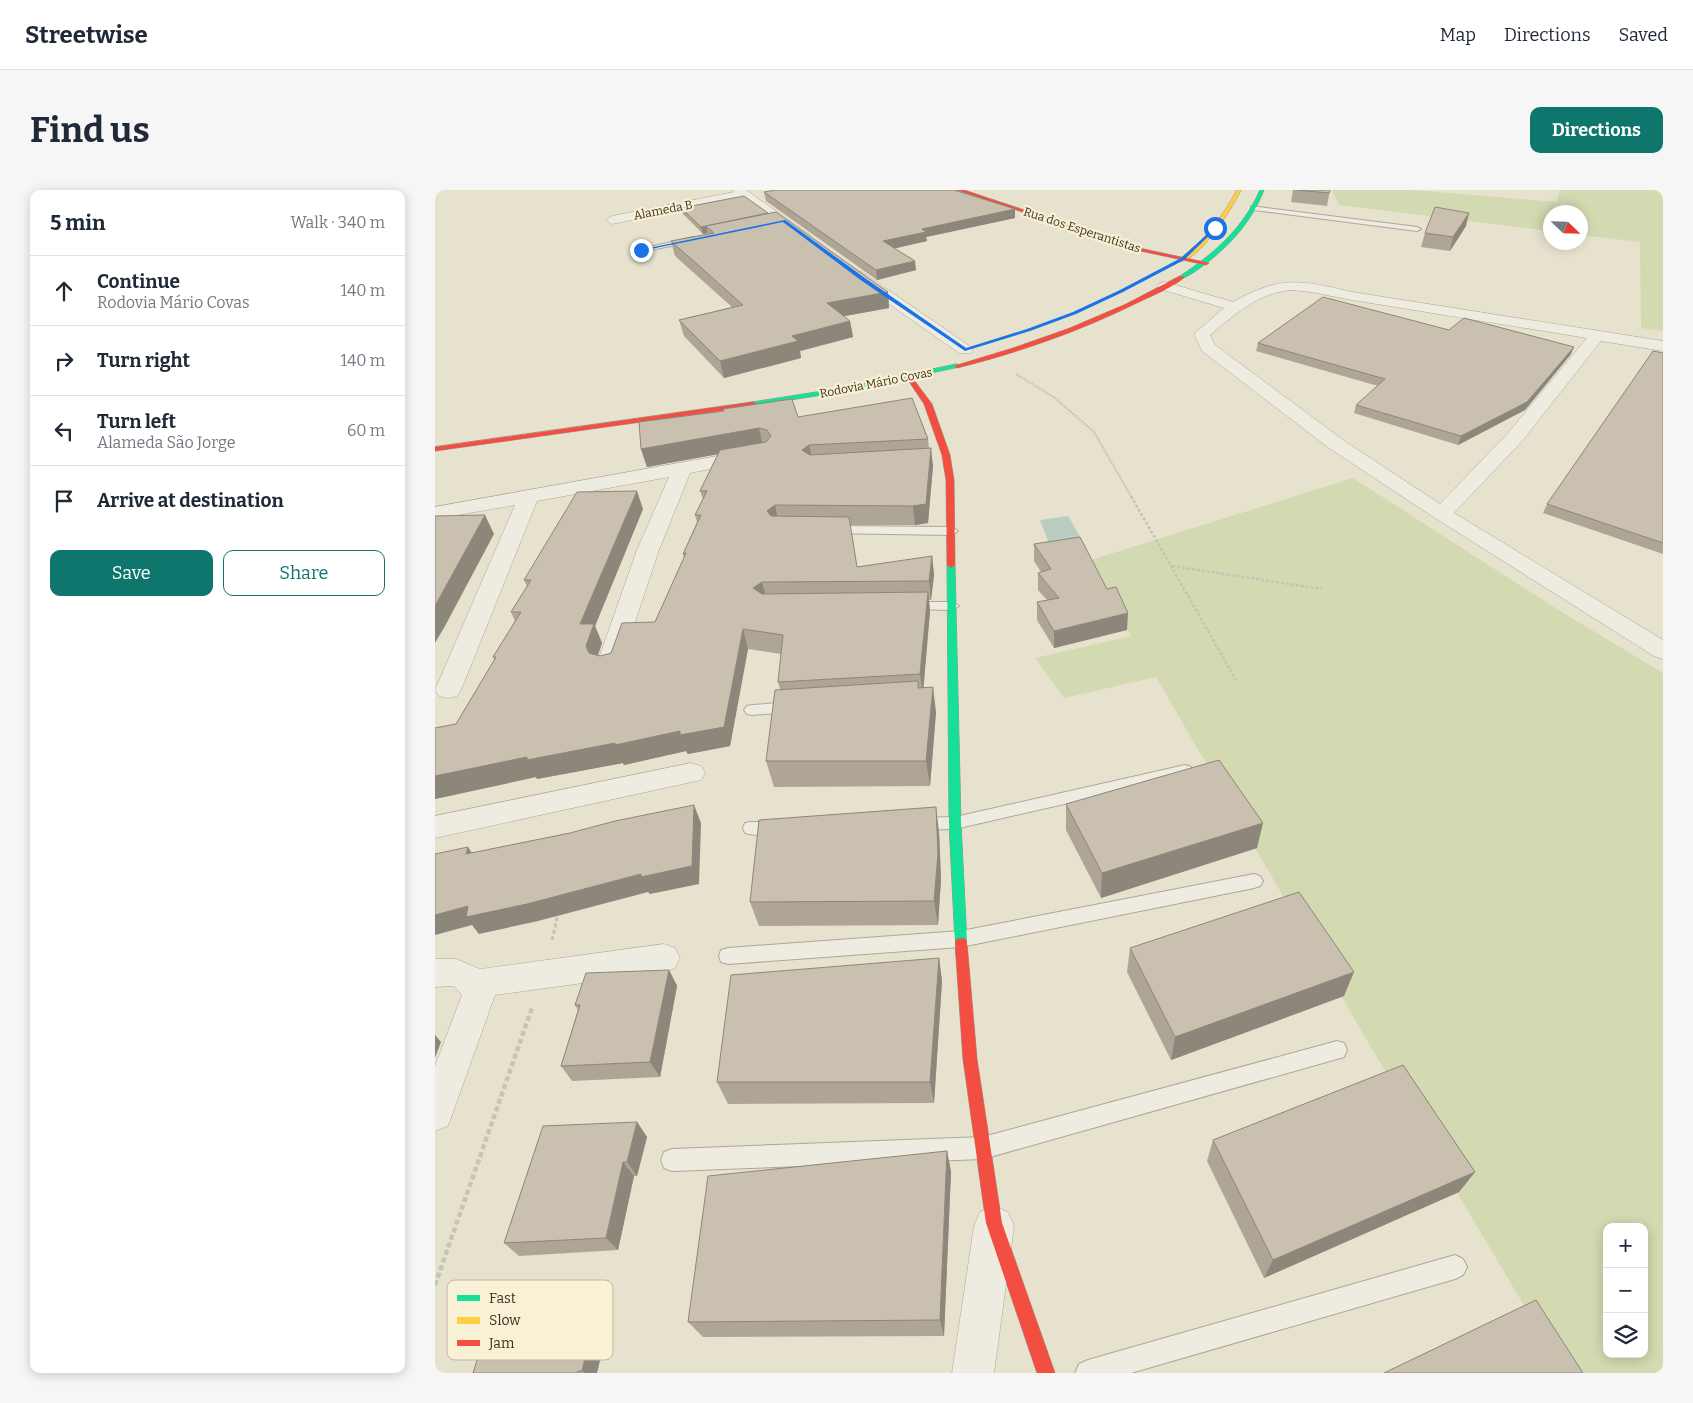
<!DOCTYPE html>
<html lang="en">
<head>
<meta charset="utf-8">
<style>
	body { margin:0; font-family:Bitter,serif; background:#f6f6f7; color:#1f2937 }
	.controls { position:absolute; right:15px; bottom:15px; display:grid; overflow:hidden; border-radius:10px; box-shadow:0 2px 12px #0003 }
	.controls button { width:45px; height:45px; display:grid; place-items:center; padding:0; border:0; border-bottom:1px solid #e0e1e3; background:#fff; color:#1f2937; font:25px sans-serif }
	.compass { position:absolute; left:1108px; top:15px; width:45px; height:45px; border-radius:50%; background:#fff; box-shadow:0 2px 12px #0003; rotate:113deg }
	.stop { position:absolute; width:15px; height:15px; margin:-11px; border:4px solid #1a73e8; border-radius:50%; background:#fff }
	.stop.end { background:#1a73e8; border-color:#fff; box-shadow:0 1px 5px #0008 }
	.list { margin:0; padding:0; list-style:none }
	h2 { display:flex; justify-content:space-between; align-items:center; height:65px; margin:0; padding:0 20px; font-size:21px }
	h2 small { font-size:16px; font-weight:400; color:#747a83 }
	.list li { display:grid; grid-template-columns:32px 1fr auto; gap:15px; align-items:center; box-sizing:border-box; height:70px; padding:0 20px; border-top:1px solid #e0e1e3 }
	.list b { display:block; font-size:19px; white-space:nowrap }
	.list p { margin:0; font-size:16px; white-space:nowrap; color:#747a83 }
	.list em { font-size:16px; font-style:normal; color:#747a83 }
	.actions { display:flex; gap:10px; padding:15px 20px }
	.actions a { flex:1; padding:11px 0; border:1px solid #0f766e; border-radius:10px; text-align:center; font-size:18px; color:#0f766e }
	.actions .main { background:#0f766e; color:#fff }
	.icon { flex:none; width:28px; height:28px; fill:none; stroke:currentColor; stroke-width:2; stroke-linecap:round; stroke-linejoin:round }
	.map { position:relative; flex:none; width:1228px; height:1183px; overflow:hidden; border-radius:10px }
	header { display:flex; align-items:center; gap:30px; box-sizing:border-box; height:70px; padding:0 25px; background:#fff; border-bottom:1px solid #e0e1e3 }
	header strong { font-size:24px }
	nav { display:flex; gap:28px; margin-inline-start:auto; font-size:18px }
	.intro { display:flex; align-items:center; justify-content:space-between; box-sizing:border-box; height:120px; padding:0 30px }
	h1 { margin:0; font-size:35px }
	.button { padding:12px 22px; border-radius:10px; background:#0f766e; color:#fff; font-size:18px; font-weight:700 }
	main { display:flex; gap:30px; padding:0 30px }
	aside { flex:1; background:#fff; border-radius:10px; box-shadow:0 2px 12px #0003 }
	.map>svg:first-child { display:block }
	.green { fill:#d3d9b0; fill-rule:evenodd }
	.water { fill:#b9cdc3 }
	.lines { fill:none; stroke-linecap:round; stroke-linejoin:round }
	.lane-casing { stroke:#aca797; stroke-width:2 }
	.street-casing { stroke:#aca797; stroke-width:1 }
	.fast-casing { stroke:#9c9687; stroke-width:1 }
	.slow-casing { stroke:#9c9687; stroke-width:1 }
	.jam-casing { stroke:#9c9687; stroke-width:1 }
	.path-far3 { stroke:#c7c3b7; stroke-width:2; stroke-dasharray:2 1; stroke-linecap:butt }
	.path-far2 { stroke:#c7c3b7; stroke-width:2.5; stroke-dasharray:3 2; stroke-linecap:butt }
	.path-far1 { stroke:#c7c3b7; stroke-width:3; stroke-dasharray:4 2.5; stroke-linecap:butt }
	.path { stroke:#c7c3b7; stroke-width:4.5; stroke-dasharray:5 3; stroke-linecap:butt }
	.lane { fill:#eeece1; fill-rule:evenodd }
	.street { fill:#eeece1; fill-rule:evenodd }
	.fast { fill:#16e098; fill-rule:evenodd }
	.slow { fill:#ffcf43; fill-rule:evenodd }
	.jam { fill:#f24e42; fill-rule:evenodd }
	.wall { fill:#aea596 }
	.shaded-wall { fill:#8d867a }
	.building { fill:#cac0af; stroke:#8d867a }
	.route { fill:#1a73e8 }
	.labels { text-anchor:middle; dominant-baseline:central; stroke-width:4.5; stroke-linejoin:round; paint-order:stroke }
	.far-street-label { font-size:12px; fill:#3d301e; stroke:#f8f1d5 }
	.key { fill:#f8f1d5; stroke:#c0b79e; stroke-width:1 }
	.key-label { font-size:14px; fill:#3d301e }
</style>
</head>
<body>
<header>
<strong>Streetwise</strong>
<nav><a>Map</a><a>Directions</a><a>Saved</a></nav>
</header>
<div class="intro"><h1>Find us</h1><a class="button">Directions</a></div>
<main>
<aside>
<h2>5 min<small>Walk · 340 m</small></h2>
<ul class="list">
<li><svg class="icon" aria-label="ahead" viewBox="0 0 24 24"><path d="M12 20V5M6 11l6-6 6 6"/></svg><div><b>Continue</b><p>Rodovia Mário Covas</p></div><em>140 m</em></li>
<li><svg class="icon" aria-label="right" viewBox="0 0 24 24"><path d="M7 20v-9h11M14 6l5 5-5 5"/></svg><div><b>Turn right</b></div><em>140 m</em></li>
<li><svg class="icon" aria-label="left" viewBox="0 0 24 24"><path d="M17 20v-9H6M10 6l-5 5 5 5"/></svg><div><b>Turn left</b><p>Alameda São Jorge</p></div><em>60 m</em></li>
<li><svg class="icon" aria-label="arrive" viewBox="0 0 24 24"><path d="M6 21V4h12l-3 4 3 4H6"/></svg><div><b>Arrive at destination</b></div></li>
</ul>
<div class="actions"><a class="main">Save</a><a>Share</a></div>
</aside>
<div class="map">
<svg width="1228" height="1183" viewBox="0 0 1228 1183">
	<rect width="100%" height="100%" fill="#e6e2ce"/>
	<g class="green">
		<path d="M897,0h80l145,12 3,-12h103v141l-22,-3 -1,-86 -59,-7v-23h-30l-1,19 -211,-26z"/>
		<path d="M918,288l207,133 103,62v700h-99l-202,-341 -206,-355 -92,21 -29,-40 96,-22 -43,-75zM1172,1037h37v127h-37z"/>
	</g>
	<path class="water" d="M633,326l18,31 -10,3 -35,2 -9,-7 16,-4 -8,-21z"/>
	<g class="lines">
		<defs>
			<g id="lane">
				<path d="M816,16l166,21 4,2 -4,2 -163,-21h-3z"/>
				<path d="M258,47l4,2 -1,2 -55,11 -4,-2z"/>
				<path d="M394,336l123,1 6,4 -6,4 -127,-2 -2,-3z"/>
				<path d="M475,412h42l7,4 -7,4 -47,-1 -2,-3 2,-3z"/>
				<path d="M359,512l5,1 3,4 -3,4 -47,4 -5,-1 -3,-4 3,-4 5,-1z"/>
				<path d="M750,575l6,2 2,4 -2,4 -236,54 -39,1 -6,-1 -2,-5 2,-5 6,-1 39,-1z"/>
				<path d="M316,632h28l6,1 2,5 -2,5c-11,3 -29,3 -40,0l-2,-5 2,-5z"/>
				<path d="M819,684l6,2 3,5 -3,5 -6,2 -293,59 -233,17 -7,-2 -2,-6 2,-6 7,-2 233,-17z"/>
				<path d="M902,851l7,2 3,7 -3,7 -7,2 -354,100 -311,12 -8,-3 -3,-8 3,-8 8,-3 311,-12z"/>
				<path d="M1020,1065l8,4 4,8 -4,8 -8,4 -324,94h-56l4,-9 9,-4z"/>
			</g>
			<g id="street">
				<path d="M297,0h14l64,45 -2,3h-10l-56,-40 -130,26 -6,-4 6,-4 122,-24z"/>
				<path d="M422,81l5,1 109,75 2,3 -2,3h-12l-107,-75 -2,-3 2,-3z"/>
				<path d="M730,92l68,20c47,-27 69,-22 119,-10l311,49v10l-62,-10 -79,100 -68,72 209,127v19l-9,-3 -219,-138 -106,-70 -127,-97 -8,-17 30,-26 -64,-19 -2,-3 2,-3zM856,100l20,2 41,8 235,38 -79,95 -68,71 -97,-64 -128,-95 -5,-10c24,-20 48,-42 81,-45z"/>
				<path d="M316,260l7,2 3,4 -3,4 -68,13 -31,77 -36,108 -3,6 -9,2 -9,-2 -3,-6 38,-108 32,-73 -132,24 -76,189 -4,6 -9,2 -9,-2 -4,-6 80,-185 -80,14v-12z"/>
				<path d="M256,573l10,3 4,7 -4,7 -266,58v-22z"/>
				<path d="M229,754l11,4 5,10 -5,10 -11,4 -169,23 -47,131 -13,5v-65l27,-71 -8,-9 -19,1v-28h21l24,10z"/>
				<path d="M559,1016l14,6 6,14 -20,147h-42l22,-147 6,-14z"/>
			</g>
			<g id="fast">
				<path d="M825,0h4c-13,33 -35,57 -64,78 -6,4 -13,10 -20,10v-2c35,-23 63,-48 80,-86z"/>
				<path d="M522,174l2,1v2l-111,24 -96,15 -4,-2 4,-2 96,-15z"/>
				<path d="M516,372l4,3 6,258 6,120 -1,4 -5,1 -5,-1 -1,-4 -6,-120 -2,-258z"/>
			</g>
			<path id="slow" d="M802,0h4c-8,17 -42,72 -63,72v-2c26,-19 44,-42 59,-70z"/>
			<g id="jam">
				<path d="M522,0h7l175,58 70,15 -3,2 -70,-15z"/>
				<path d="M745,86l5,1c-12,10 -29,17 -44,24 -58,29 -120,51 -184,67l-3,-2 59,-18 57,-20 56,-24z"/>
				<path d="M472,186h4l21,28 18,51 4,25 1,85 -4,3 -4,-3 -1,-85 -4,-25 -18,-51 -18,-27z"/>
				<path d="M317,212h3v4l-320,45v-4z"/>
				<path d="M526,748l5,1 1,4 10,116 25,164 53,150h-18l-51,-150 -23,-164 -8,-116 1,-4z"/>
			</g>
		</defs>
		<use href="#lane" class="lane-casing"/>
		<use href="#street" class="street-casing"/>
		<use href="#fast" class="fast-casing"/>
		<use href="#slow" class="slow-casing"/>
		<use href="#jam" class="jam-casing"/>
		<path class="path-far3" d="M581,184l39,24 39,34 38,66"/>
		<g class="path-far2">
			<path d="M696,306l105,184"/>
			<path d="M737,376l150,23"/>
		</g>
		<path class="path-far1" d="M117,750l6,-26"/>
		<path class="path" d="M0,1095l97,-277"/>
		<use href="#lane" class="lane"/>
		<use href="#street" class="street"/>
		<use href="#fast" class="fast"/>
		<use href="#slow" class="slow"/>
		<use href="#jam" class="jam"/>
	</g>
	<g class="wall">
		<path d="M858,0h37l-3,16 -36,-4z"/>
		<path d="M329,2l251,26 -89,19 1,4 -33,7 22,22 -39,10 -111,-79z"/>
		<path d="M246,18l87,6 120,78 1,16 -45,8 6,5 3,16 -53,14 1,7 -77,20 -40,-42 -5,-16 53,-13 -57,-51 -4,-15 37,-7v-1l-5,1 -20,-20z"/>
		<path d="M1031,36l-16,25 -29,-4 4,-14z"/>
		<path d="M1014,140l122,24 -46,56 -67,35 -104,-32 2,-8 22,-19 -122,-35 2,-8z"/>
		<path d="M1228,163v201l-120,-41 4,-9z"/>
		<path d="M363,227l130,22 1,9 4,18 -5,57 -13,2h-65l7,42 75,-11 2,19 -3,25h-2l1,11 -7,76 13,25 -6,74 -156,1 -8,-26 14,-72 -2,-7 3,-28 -33,-5 -18,97 -42,8 -2,-3 -62,14 -1,-2 -86,16 -1,-2 -101,22v-71l21,-4 39,-64 -2,-3 22,-36 -4,-9 16,-26 -3,-6 119,-71 -48,117 7,17 -4,13h2l11,-3 44,-31 29,-64 -1,-4 14,-32 -2,-7 8,-16 -3,-8 18,-37 -71,13 -6,-18z"/>
		<path d="M599,354l93,86 -73,18 -17,-28v-18l10,-2 -9,-10v-17l3,-1 -7,-11z"/>
		<path d="M631,614l191,44 -156,50 -35,-68z"/>
		<path d="M504,642l2,47 -3,46 -179,1 -9,-24z"/>
		<path d="M695,758l214,48 -173,64 -44,-88z"/>
		<path d="M504,768l3,23 -8,122 -206,1 -11,-22z"/>
		<path d="M234,780l8,16 -17,91 -88,4 -11,-15 17,-56 -3,-5z"/>
		<path d="M202,932l10,15 -10,39h-3l-16,74 -99,6 -15,-13z"/>
		<path d="M778,950l262,32 -16,20 -195,86 -57,-117z"/>
		<path d="M512,961l4,21 -7,164 -241,1 -15,-15z"/>
		<path d="M159,1129l13,11 -10,43h-124z"/>
	</g>
	<g class="shaded-wall">
		<path d="M580,19v9l-89,19 1,4 -43,10 -1,-10 39,-12z"/>
		<path d="M1034,23l-3,13 -16,25 3,-14z"/>
		<path d="M271,36l2,7 -5,1 -2,-7z"/>
		<path d="M480,71l1,9 -39,10 -1,-10z"/>
		<path d="M453,102l1,16 -60,11 -2,-16z"/>
		<path d="M415,131l3,16 -53,14 1,7 -77,20 -4,-17 72,-25z"/>
		<path d="M1139,157l-3,7 -46,56 -67,35 3,-9z"/>
		<path d="M324,238l4,18 -116,21 -6,-18z"/>
		<path d="M374,255l4,18 -11,-13z"/>
		<path d="M496,258l2,18 -5,57 -13,2 -2,-19z"/>
		<path d="M202,301l6,18 -48,117 7,17 -8,22 -8,-19 -6,-22z"/>
		<path d="M340,315l4,19 -8,6 -4,-19z"/>
		<path d="M50,325l9,19 -49,92 -10,17v-37z"/>
		<path d="M497,366l2,19 -3,25 -2,-19z"/>
		<path d="M327,392l5,19 -14,-13z"/>
		<path d="M493,402l2,19 -7,83 -3,-20z"/>
		<path d="M693,423l-1,17 -73,18v-17z"/>
		<path d="M308,439l5,20 -18,97 -42,8 -2,-3 -62,14 -1,-2 -86,16 -1,-2 -101,22v-23z"/>
		<path d="M498,497l3,25 -6,74 -4,-25z"/>
		<path d="M259,615l7,18 -2,61 -49,10 -2,-2 -110,29 -59,13 -7,-9 -37,10v-20l33,-9z"/>
		<path d="M501,617l3,25 2,47 -3,46 -4,-24z"/>
		<path d="M828,633l-6,25 -156,50 1,-25z"/>
		<path d="M33,657l11,17 -13,-10z"/>
		<path d="M504,768l3,23 -8,122 -4,-21z"/>
		<path d="M234,780l8,16 -17,91 -10,-15z"/>
		<path d="M919,782l-10,24 -173,64 4,-23z"/>
		<path d="M0,845l6,7 -6,16z"/>
		<path d="M202,932l10,15 -10,39 -10,-14z"/>
		<path d="M512,961l4,21 -7,164 -4,-16z"/>
		<path d="M188,972l11,14 -16,74 -12,-12z"/>
		<path d="M1040,982l-16,20 -195,86 9,-18z"/>
		<path d="M159,1129l13,11 -10,43h-12l-3,-2z"/>
	</g>
	<g class="building">
		<path d="M341,0h178l61,19 -93,20 4,3 -43,9 32,20 -39,9 -112,-78z"/>
		<path d="M862,0h33l-1,3z"/>
		<path d="M309,6l24,17 -67,14 -20,-19z"/>
		<path d="M1000,17l34,6 -16,24 -28,-4z"/>
		<path d="M341,22l112,80 -61,11 23,18 -58,15 6,5 -78,20 -41,-41 64,-15 -72,-64 43,-8 -8,-7z"/>
		<path d="M888,107l126,33 15,-12 110,29 -47,55 -66,34 -105,-31 29,-26 -127,-36z"/>
		<path d="M1218,161l10,2v190l-116,-39z"/>
		<path d="M477,208l16,41 -119,6 -7,5 8,5 121,-7 -5,56 -13,2 -138,-1 -8,6 4,5 78,1 8,50 75,-11 -3,25 -167,1 -9,6 9,6 166,-2 -8,82 -142,8 5,-47 -40,-6 -19,98 -44,8v-4l-65,14v-2l-88,17v-3l-92,19v-48l21,-4 40,-67h-3l28,-45h-10l20,-32h-7l53,-88 60,-1 -57,133h14l-8,22 3,7 11,3 11,-3 11,-30 33,-1 31,-69 -3,1 18,-39h-6l12,-24h-7l20,-41 46,-8 5,-6 -4,-6 -8,-2 -118,21 -2,-27 85,-11 -1,-2 69,-10 6,18z"/>
		<path d="M50,325l-50,91v-90z"/>
		<path d="M645,347l27,52 9,-2 12,26 -74,18 -17,-29 22,-4 -21,-25 13,-4 -17,-25z"/>
		<path d="M483,491v7l15,-1 -7,74h-160l9,-71z"/>
		<path d="M784,570l44,63 -161,50 -36,-69z"/>
		<path d="M259,615l-2,61 -51,11v-3l-114,30 -61,13 2,-11 -33,9v-61l33,-7 -2,7 104,-21 45,-12z"/>
		<path d="M501,617l2,47 -4,47 -184,1 9,-82z"/>
		<path d="M864,702l55,80 -179,65 -45,-89z"/>
		<path d="M504,768l-9,124h-213l14,-107z"/>
		<path d="M234,780l-19,92 -89,4 19,-61h-5l11,-32z"/>
		<path d="M968,875l72,107 -202,88 -60,-120z"/>
		<path d="M202,932l-10,40h-4l-17,76 -102,5 39,-117z"/>
		<path d="M512,961l-7,169 -252,2 20,-146z"/>
		<path d="M1101,1110l47,73h-199z"/>
		<path d="M159,1129l-12,52h-4l-1,2h-104l15,-48z"/>
	</g>
	<path class="route" d="M350,30l81,59 100,69 61,-19 46,-17 47,-22 61,-32 33,-30h3l-33,32 -61,32 -47,22 -46,17 -65,20 -103,-70 -79,-59 -142,29 -2,-1z"/>
	<g class="labels">
		<g class="far-street-label">
			<text transform="translate(228 20) rotate(-11)">Alameda B</text>
			<text transform="translate(647 40) rotate(18)">Rua dos Esperantistas</text>
			<text transform="translate(441 193) rotate(-11)">Rodovia Mário Covas</text>
		</g>
	</g>
	<rect x="12" y="1090" width="166" height="80" rx="8" class="key"/>
	<rect x="22" y="1105" width="23" height="6" fill="#16e098"/>
	<rect x="22" y="1127" width="23" height="7" fill="#ffcf43"/>
	<rect x="22" y="1150" width="23" height="6" fill="#f24e42"/>
	<g class="key-label">
		<text x="54" y="1113">Fast</text>
		<text x="54" y="1135">Slow</text>
		<text x="54" y="1158">Jam</text>
	</g>
</svg>
<div class="controls">
<button>+</button>
<button>−</button>
<button><svg class="icon" aria-label="layers" viewBox="0 0 24 24"><path d="M12 4l9 5-9 5-9-5zM3 14l9 5 9-5"/></svg></button>
</div>
<svg class="compass" viewBox="-18 -18 36 36"><path d="M0-13l5 13h-10z" fill="#e53935"/><path d="M0 13l5-13h-10z" fill="#747a83"/></svg>
<div class="stop" style="left:780px;top:38px"></div>
<div class="stop end" style="left:206px;top:60px"></div>
</div>
</main>
</body>
</html>
